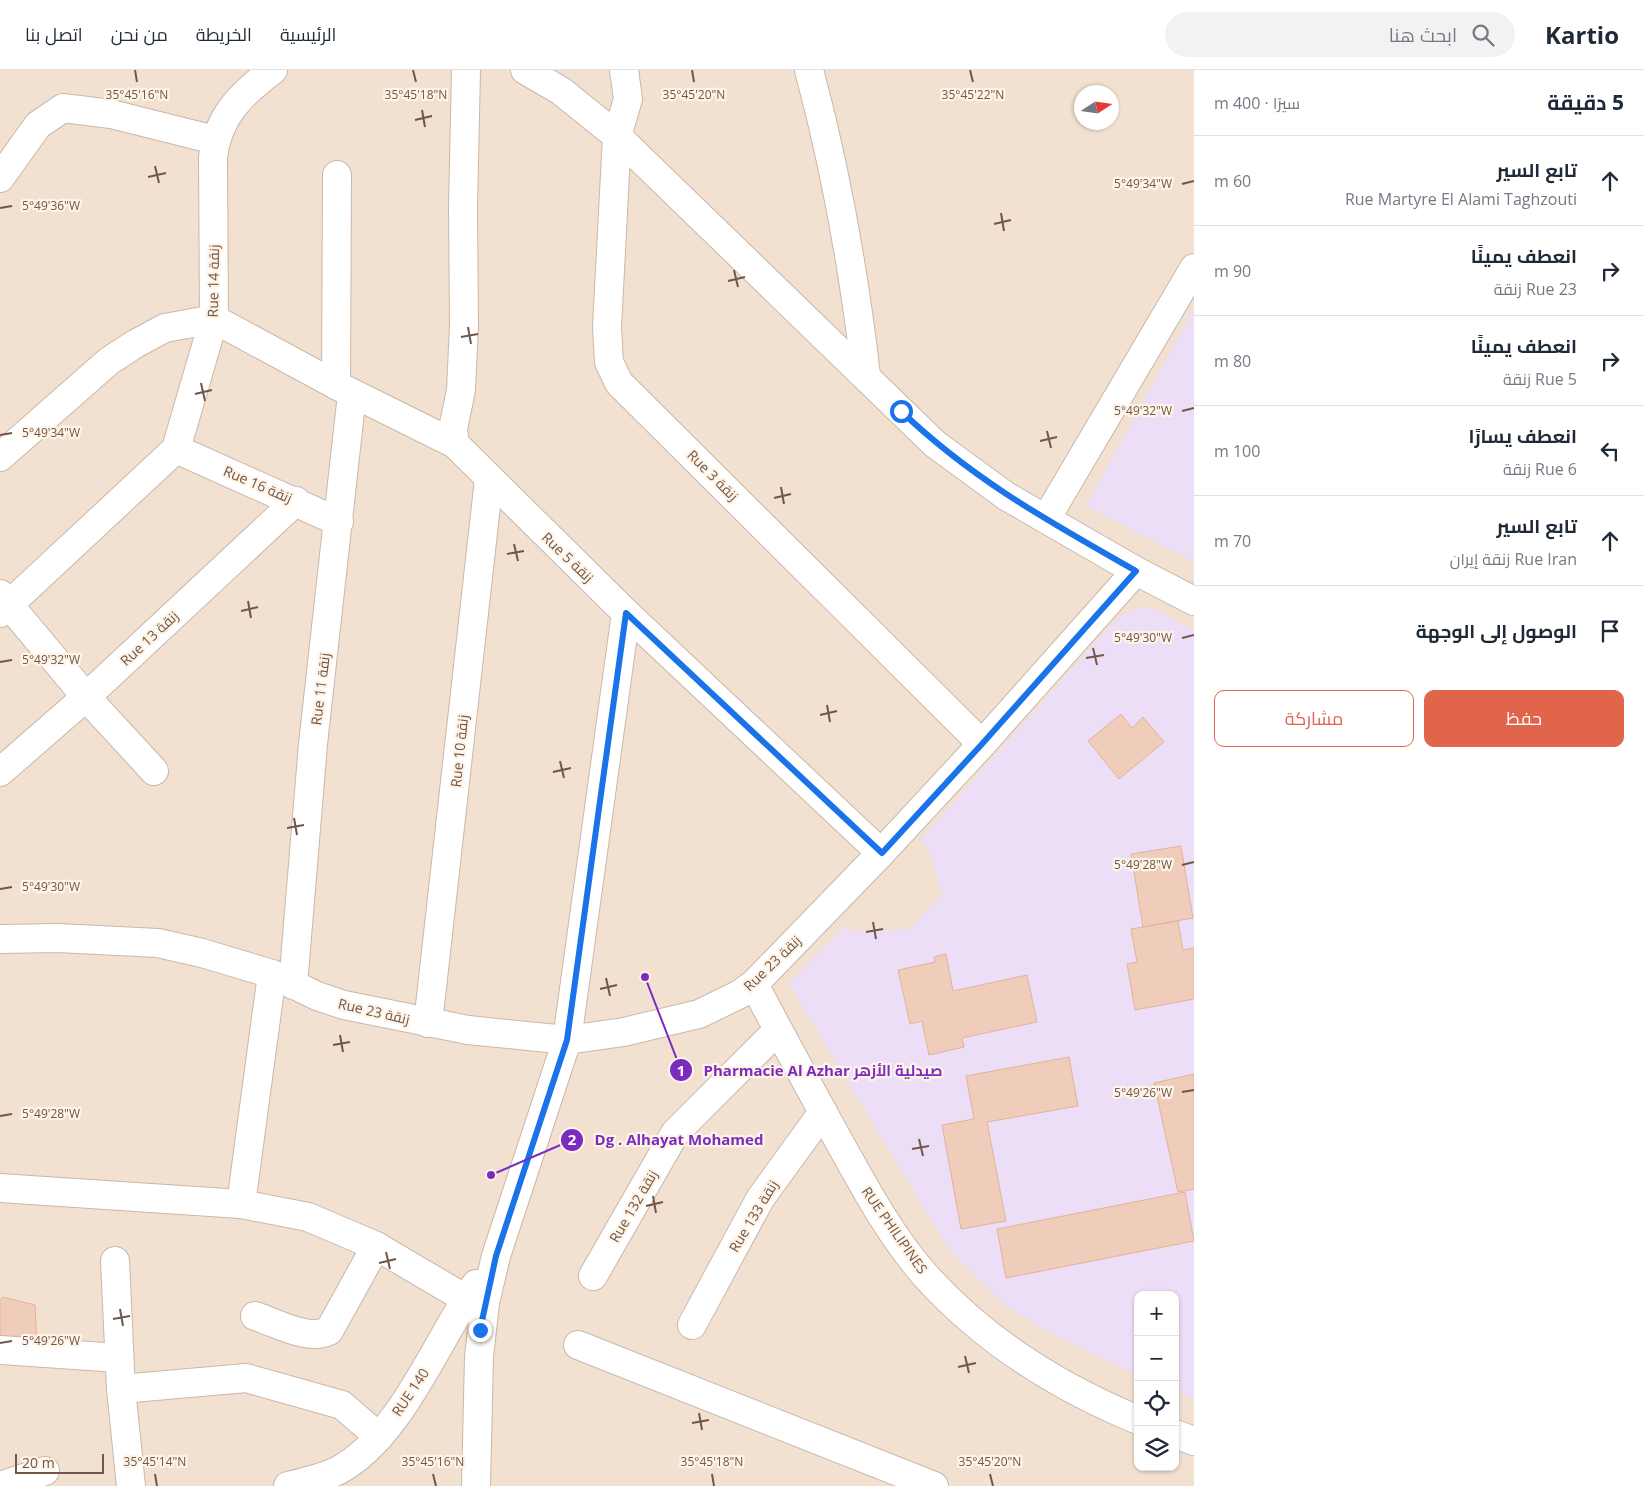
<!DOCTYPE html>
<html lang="ar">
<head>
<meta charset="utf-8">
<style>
	body { margin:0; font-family:"Open Sans",Cairo,sans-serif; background:#f2f2f3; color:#1f2937; direction:rtl }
	.controls { position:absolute; right:15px; bottom:15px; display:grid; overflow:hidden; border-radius:10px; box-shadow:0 1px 4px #0004 }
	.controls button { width:45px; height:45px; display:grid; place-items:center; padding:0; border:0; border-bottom:1px solid #e0e1e3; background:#fff; color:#1f2937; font:25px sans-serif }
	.compass { position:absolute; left:1074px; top:15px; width:45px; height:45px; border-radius:50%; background:#fff; box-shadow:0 1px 4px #0004; rotate:78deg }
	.scale { position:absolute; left:15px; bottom:12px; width:89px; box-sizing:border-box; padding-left:5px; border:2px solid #715649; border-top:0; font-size:14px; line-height:18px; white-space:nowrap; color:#715649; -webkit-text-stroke:4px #fef4e7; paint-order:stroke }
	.stop { position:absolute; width:15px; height:15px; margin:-11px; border:4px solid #1a73e8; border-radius:50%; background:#fff }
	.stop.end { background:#1a73e8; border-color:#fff; box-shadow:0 1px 5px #0008 }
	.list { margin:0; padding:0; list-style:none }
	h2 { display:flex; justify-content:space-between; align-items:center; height:65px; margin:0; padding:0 20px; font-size:21px }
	h2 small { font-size:16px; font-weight:400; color:#747a83 }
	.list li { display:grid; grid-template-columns:32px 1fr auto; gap:15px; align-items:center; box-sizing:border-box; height:90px; padding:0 20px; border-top:1px solid #e0e1e3 }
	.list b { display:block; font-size:19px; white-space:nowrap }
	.list p { margin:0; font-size:16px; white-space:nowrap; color:#747a83 }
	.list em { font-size:16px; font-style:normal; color:#747a83 }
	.actions { display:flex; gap:10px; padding:15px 20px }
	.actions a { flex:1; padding:11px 0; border:1px solid #e1654a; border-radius:10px; text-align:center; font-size:18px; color:#e1654a }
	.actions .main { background:#e1654a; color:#fff }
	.icon { flex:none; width:28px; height:28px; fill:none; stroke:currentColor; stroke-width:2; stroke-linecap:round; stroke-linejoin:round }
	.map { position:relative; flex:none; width:1194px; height:1416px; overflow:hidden; direction:ltr }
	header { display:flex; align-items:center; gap:30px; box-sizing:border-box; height:70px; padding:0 25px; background:#fff; border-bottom:1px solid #e0e1e3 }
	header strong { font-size:24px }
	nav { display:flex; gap:28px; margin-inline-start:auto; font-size:18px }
	.search { width:350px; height:45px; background:#f2f2f3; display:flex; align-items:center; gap:12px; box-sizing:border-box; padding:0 18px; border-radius:28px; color:#747a83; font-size:19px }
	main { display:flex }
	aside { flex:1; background:#fff }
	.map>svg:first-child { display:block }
	.residential { fill:#f2e1d0; fill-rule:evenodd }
	.education { fill:#eddef7 }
	.building { fill:#efcdba; stroke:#e1b39b }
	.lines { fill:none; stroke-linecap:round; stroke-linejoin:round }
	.minor-casing { stroke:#cbb7a9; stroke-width:30 }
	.minor { stroke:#fff; stroke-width:28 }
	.route { stroke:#1a73e8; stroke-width:6 }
	.ticks { fill:none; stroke:#715649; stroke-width:2 }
	.labels { text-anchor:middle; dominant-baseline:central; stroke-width:4.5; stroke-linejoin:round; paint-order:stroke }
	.street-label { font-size:14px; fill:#715649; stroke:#fef4e7 }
	.ticks-label { font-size:12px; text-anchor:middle; fill:#715649; stroke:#fef4e7; stroke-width:4.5; stroke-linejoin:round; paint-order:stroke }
	.leader { fill:none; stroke:#7b2cbf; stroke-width:2 }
	.callout-dot { fill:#7b2cbf; stroke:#fef4e7; stroke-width:2 }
	.mark-label { font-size:15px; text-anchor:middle; font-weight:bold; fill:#fff }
	.callout-label { font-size:15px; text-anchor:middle; font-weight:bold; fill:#7b2cbf; stroke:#fef4e7; stroke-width:4.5; stroke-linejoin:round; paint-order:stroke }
</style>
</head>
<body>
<header>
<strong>Kartio</strong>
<div class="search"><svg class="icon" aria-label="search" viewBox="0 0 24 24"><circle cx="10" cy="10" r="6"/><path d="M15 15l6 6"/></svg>ابحث هنا</div>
<nav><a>الرئيسية</a><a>الخريطة</a><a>من نحن</a><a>اتصل بنا</a></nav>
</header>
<main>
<aside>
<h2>5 دقيقة<small>سيرًا · 400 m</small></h2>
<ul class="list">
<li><svg class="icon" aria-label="ahead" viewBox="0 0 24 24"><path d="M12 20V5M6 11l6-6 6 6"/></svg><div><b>تابع السير</b><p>Rue Martyre El Alami Taghzouti</p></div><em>60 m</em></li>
<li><svg class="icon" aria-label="right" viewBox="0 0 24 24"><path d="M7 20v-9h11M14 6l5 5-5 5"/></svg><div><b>انعطف يمينًا</b><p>Rue 23 زنقة</p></div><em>90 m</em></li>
<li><svg class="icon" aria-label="right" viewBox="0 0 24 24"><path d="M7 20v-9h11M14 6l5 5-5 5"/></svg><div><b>انعطف يمينًا</b><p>Rue 5 زنقة</p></div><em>80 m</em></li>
<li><svg class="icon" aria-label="left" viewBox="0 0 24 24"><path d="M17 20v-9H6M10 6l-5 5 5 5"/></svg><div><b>انعطف يسارًا</b><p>Rue 6 زنقة</p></div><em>100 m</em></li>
<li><svg class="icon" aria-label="ahead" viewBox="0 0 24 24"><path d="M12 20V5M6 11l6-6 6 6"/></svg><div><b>تابع السير</b><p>Rue Iran زنقة إيران</p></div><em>70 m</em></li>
<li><svg class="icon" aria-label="arrive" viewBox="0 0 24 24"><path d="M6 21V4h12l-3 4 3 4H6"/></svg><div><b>الوصول إلى الوجهة</b></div></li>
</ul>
<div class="actions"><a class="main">حفظ</a><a>مشاركة</a></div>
</aside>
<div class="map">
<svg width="1194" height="1416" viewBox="0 0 1194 1416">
	<rect width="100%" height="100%" fill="#fbf0e1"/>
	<path class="residential" d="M0,0h1194v1416h-1194zM1082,22h30v30h-30zM1138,1225h37v172h-37z"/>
	<g class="education">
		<path d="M1194,239v253l-108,-56z"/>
		<path d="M1140,538l16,1 38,22v768l-19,-8v-96h-37v80l-86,-41 -46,-28 -57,-56 -160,-266 56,-59 7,7 58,-3 32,-35 -13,-44 -9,-10 198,-223z"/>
	</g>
	<g class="building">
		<path d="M1121,644l11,14 11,-11 21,25 -45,37 -31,-38z"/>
		<path d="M1181,776l12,72 -50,9 -12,-73z"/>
		<path d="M1178,851l5,29 11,-2v51l-59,11 -8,-46 10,-2 -6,-33z"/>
		<path d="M946,884l7,37 74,-16 10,47 -75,16 2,9 -35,8 -7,-34 -12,3 -12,-54 37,-8 -1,-5z"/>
		<path d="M1069,987l9,49 -91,16 19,99 -45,8 -19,-104 32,-6 -8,-43z"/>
		<path d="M1194,1004v115l-16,3 -24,-109z"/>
		<path d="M1185,1122l9,49 -188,37 -9,-49z"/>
		<path d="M3,1227l32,8 2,38h-37v-43z"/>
	</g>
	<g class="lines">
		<defs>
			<g id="minor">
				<path d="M525,0l36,21 56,45 318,308 71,52 130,75 58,30"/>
				<path d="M624,0l4,29 -11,37 -10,191 2,35 10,21 363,361"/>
				<path d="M809,0c27,100 45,202 57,305"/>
				<path d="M0,108l38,-53 25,-17 48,6 104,26"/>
				<path d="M214,249l122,66 119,59 171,169 255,240"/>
				<path d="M336,315l1,-210"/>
				<path d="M455,374l-2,-15 8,-39 3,-65 -1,-118 3,-137"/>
				<path d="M176,379l163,73"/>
				<path d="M0,387l109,-96 26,-17 30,-16 49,-9"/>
				<path d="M1046,449l148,-251"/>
				<path d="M0,524l86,103 68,74"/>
				<path d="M0,543l176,-164 38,-130 -1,-162c5,-41 28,-63 60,-87"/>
				<path d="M0,702l86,-75 210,-196"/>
				<path d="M0,869l58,-1 100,5 44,10 70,21 45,22 27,9 124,25 99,10 57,-8 75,-18 41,-20 14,-10 127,-131 101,-109 154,-173"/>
				<path d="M754,914c25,48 51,95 77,143 28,50 55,103 93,147 58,65 134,113 214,146"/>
				<path d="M293,915l20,-241 39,-350"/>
				<path d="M428,953l61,-544"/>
				<path d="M0,1118l241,16 67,13 68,29 90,53"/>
				<path d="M241,1134l31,-230"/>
				<path d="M115,1191l6,128 10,97"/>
				<path d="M593,1206l82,-143 103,-103"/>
				<path d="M255,1246c22,7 52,25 74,15l47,-85"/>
				<path d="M692,1255l68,-126 63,-87"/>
				<path d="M578,1275l356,141"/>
				<path d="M0,1280l119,8"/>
				<path d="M121,1319l125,-11 96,27 37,32"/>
				<path d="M1175,1364l19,7"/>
				<path d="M0,1416l45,-15"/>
				<path d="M288,1416c17,-4 35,-8 51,-16 61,-33 98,-130 137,-186"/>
				<path d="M476,1416l3,-129 6,-54 11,-47 71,-216 59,-427"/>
			</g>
		</defs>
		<use href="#minor" class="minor-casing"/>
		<use href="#minor" class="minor"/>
	</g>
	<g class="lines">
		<path class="route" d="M480,1260l16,-74 71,-216 59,-427 256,240 100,-109 154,-173c-86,-49 -163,-91 -235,-160"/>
	</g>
	<path class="ticks" d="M135,0l2,12M413,0l3,12M692,0l2,12M970,0l3,12M422,40l3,17M415,50l17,-4M155,96l4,17M148,107l18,-4M1182,114l12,-3M0,138l12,-2M1001,143l3,18M994,154l17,-4M734,200l4,17M728,211l17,-4M468,257l3,17M461,267l17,-3M201,313l4,18M195,324l17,-4M1182,341l12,-3M1047,361l4,17M0,365l12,-2M1040,371l17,-4M781,417l3,17M774,428l17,-4M514,474l4,17M507,484l17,-3M248,531l3,17M241,541l17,-4M1182,568l12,-3M1093,578l4,17M1086,588l18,-3M0,592l12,-2M827,635l3,17M820,645l17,-4M560,691l4,17M553,702l18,-4M294,748l3,17M287,758l17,-3M1182,795l12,-3M0,819l12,-2M873,852l3,17M866,862l17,-3M606,908l4,18M600,919l17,-4M340,965l3,17M333,975l17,-3M1182,1022l12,-2M0,1046l12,-2M919,1069l4,17M912,1079l17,-3M653,1126l3,17M646,1136l17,-4M386,1182l4,17M379,1193l17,-4M120,1239l3,17M113,1249l17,-3M0,1273l12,-2M965,1286l4,17M958,1297l18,-4M699,1343l3,17M692,1353l17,-3M155,1404l2,12M433,1404l3,12M712,1404l2,12M990,1404l3,12"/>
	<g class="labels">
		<g class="street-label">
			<text transform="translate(213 211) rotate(-89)">Rue 14 زنقة</text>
			<text transform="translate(713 405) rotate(45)">Rue 3 زنقة</text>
			<text transform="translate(258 414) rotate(23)">Rue 16 زنقة</text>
			<text transform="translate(568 487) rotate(44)">Rue 5 زنقة</text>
			<text transform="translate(149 568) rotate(-43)">Rue 13 زنقة</text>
			<text transform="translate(320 619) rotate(-83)">Rue 11 زنقة</text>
			<text transform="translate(459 681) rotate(-84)">Rue 10 زنقة</text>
			<text transform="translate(772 893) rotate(-44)">Rue 23 زنقة</text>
			<text transform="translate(374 941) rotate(13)">Rue 23 زنقة</text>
			<text transform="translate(633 1136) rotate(-60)">Rue 132 زنقة</text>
			<text transform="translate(753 1146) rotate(-59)">Rue 133 زنقة</text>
			<text transform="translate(895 1160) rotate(55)">RUE PHILIPINES</text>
			<text transform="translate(410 1322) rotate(-56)">RUE 140</text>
		</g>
	</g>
	<g class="ticks-label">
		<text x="137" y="29">35°45'16"N</text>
		<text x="416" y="29">35°45'18"N</text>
		<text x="694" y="29">35°45'20"N</text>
		<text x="973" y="29">35°45'22"N</text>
		<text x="1143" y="118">5°49'34"W</text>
		<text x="51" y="140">5°49'36"W</text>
		<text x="1143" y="345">5°49'32"W</text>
		<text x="51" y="367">5°49'34"W</text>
		<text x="1143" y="572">5°49'30"W</text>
		<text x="51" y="594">5°49'32"W</text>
		<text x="1143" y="799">5°49'28"W</text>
		<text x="51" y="821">5°49'30"W</text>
		<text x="1143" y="1027">5°49'26"W</text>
		<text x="51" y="1048">5°49'28"W</text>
		<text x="51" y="1275">5°49'26"W</text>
		<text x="155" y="1396">35°45'14"N</text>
		<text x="433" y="1396">35°45'16"N</text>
		<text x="712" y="1396">35°45'18"N</text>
		<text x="990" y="1396">35°45'20"N</text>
	</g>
	<path class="leader" d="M645 907L681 1000M491 1105L572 1070"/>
	<g class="callout-dot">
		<circle cx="645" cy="907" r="5"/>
		<circle cx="491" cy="1105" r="5"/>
		<circle cx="681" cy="1000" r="12"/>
		<circle cx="572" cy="1070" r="12"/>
	</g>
	<g class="mark-label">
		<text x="681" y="1006">1</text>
		<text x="572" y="1075">2</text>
	</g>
	<g class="callout-label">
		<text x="823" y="1006">Pharmacie Al Azhar صيدلية الأزهر</text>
		<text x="679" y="1075">Dg . Alhayat Mohamed</text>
	</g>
</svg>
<div class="controls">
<button>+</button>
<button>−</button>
<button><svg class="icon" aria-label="locate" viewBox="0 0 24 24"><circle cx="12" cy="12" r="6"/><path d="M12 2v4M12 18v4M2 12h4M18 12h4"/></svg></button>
<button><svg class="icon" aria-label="layers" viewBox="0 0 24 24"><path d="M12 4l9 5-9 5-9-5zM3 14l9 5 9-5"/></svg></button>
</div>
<svg class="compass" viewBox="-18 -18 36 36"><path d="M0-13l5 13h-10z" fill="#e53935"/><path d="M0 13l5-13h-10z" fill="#747a83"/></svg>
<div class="scale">20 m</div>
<div class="stop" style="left:901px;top:341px"></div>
<div class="stop end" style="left:480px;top:1260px"></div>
</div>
</main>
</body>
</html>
